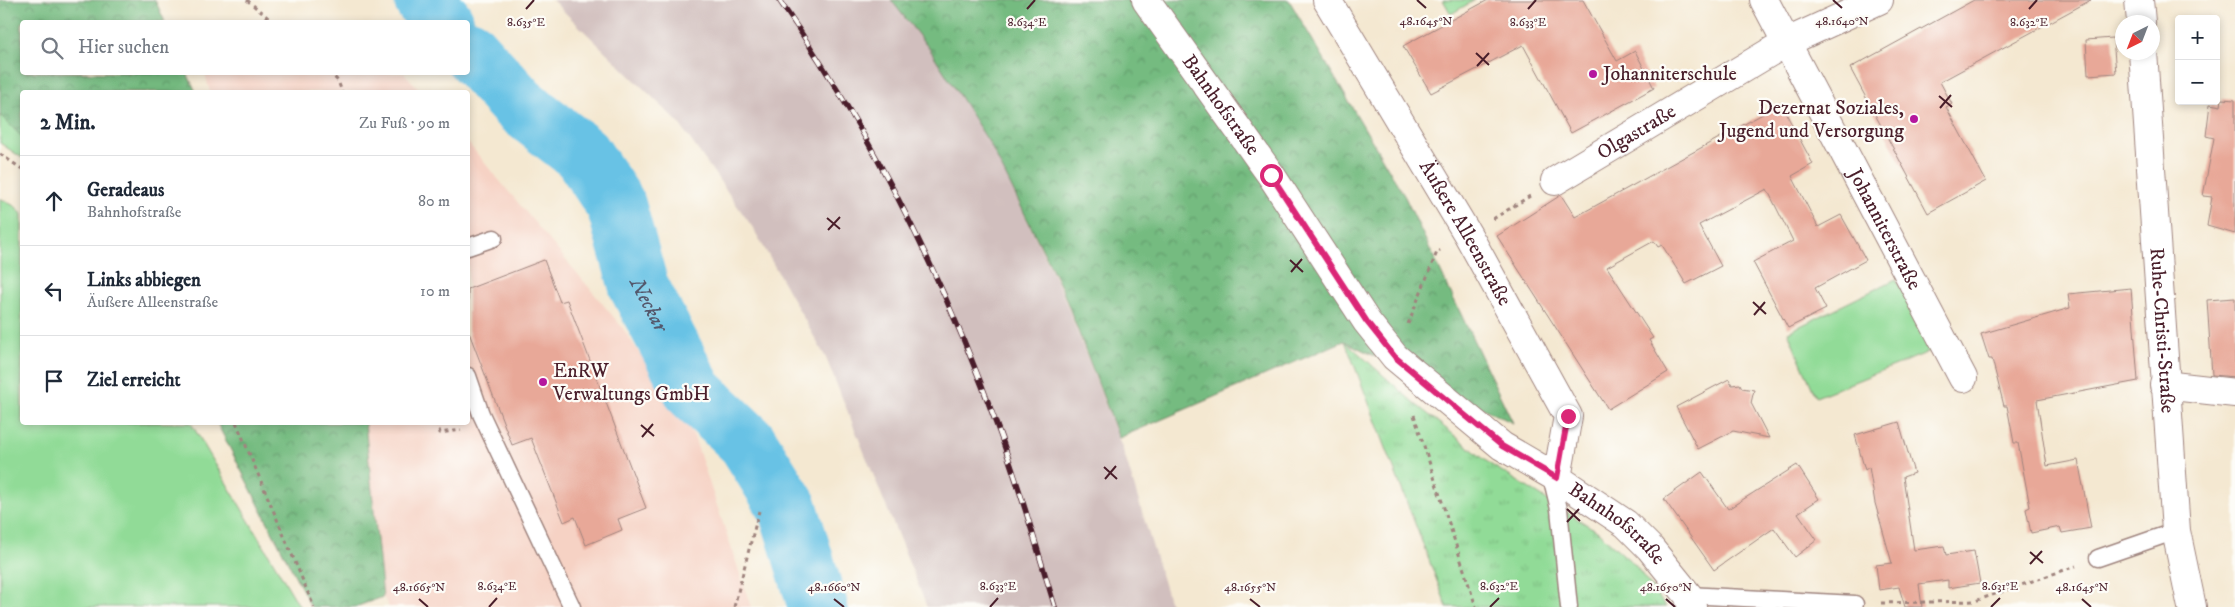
<!DOCTYPE html>
<html lang="de">
<head>
<meta charset="utf-8">
<style>
	body { margin:0; font-family:"IM FELL DW Pica",serif; background:#f2f2f3; color:#1f2937 }
	.controls { position:absolute; right:15px; top:15px; display:grid; overflow:hidden; border-radius:5px; box-shadow:0 2px 8px #0003 }
	.controls button { width:45px; height:45px; display:grid; place-items:center; padding:0; border:0; border-bottom:1px solid #e0e1e3; background:#fff; color:#1f2937; font:25px sans-serif }
	.compass { position:absolute; left:2115px; top:15px; width:45px; height:45px; border-radius:50%; background:#fff; box-shadow:0 2px 8px #0003; rotate:222deg }
	.stop { position:absolute; width:15px; height:15px; margin:-11px; border:4px solid #db2777; border-radius:50%; background:#fff }
	.stop.end { background:#db2777; border-color:#fff; box-shadow:0 1px 5px #0008 }
	.list { margin:0; padding:0; list-style:none }
	h2 { display:flex; justify-content:space-between; align-items:center; height:65px; margin:0; padding:0 20px; font-size:21px }
	h2 small { font-size:16px; font-weight:400; color:#747a83 }
	.list li { display:grid; grid-template-columns:32px 1fr auto; gap:15px; align-items:center; box-sizing:border-box; height:90px; padding:0 20px; border-top:1px solid #e0e1e3 }
	.list b { display:block; font-size:19px; white-space:nowrap }
	.list p { margin:0; font-size:16px; white-space:nowrap; color:#747a83 }
	.list em { font-size:16px; font-style:normal; color:#747a83 }
	.icon { flex:none; width:28px; height:28px; fill:none; stroke:currentColor; stroke-width:2; stroke-linecap:round; stroke-linejoin:round }
	.map { position:relative; flex:none; width:2235px; height:607px; overflow:hidden }
	.search { position:absolute; background:#fff; box-shadow:0 2px 8px #0003; left:20px; top:20px; width:450px; height:55px; display:flex; align-items:center; gap:12px; box-sizing:border-box; padding:0 18px; border-radius:5px; color:#747a83; font-size:19px }
	.panel { position:absolute; background:#fff; box-shadow:0 2px 8px #0003; left:20px; top:90px; width:450px; height:335px; border-radius:5px }
	.map>svg:first-child { display:block }
	.built { fill:#f6d2c4 }
	.railway { fill:#d1bfbe }
	.green { fill:#91db97; stroke:#6e7d61 }
	.forest { fill:url(#forest-crowns); stroke:#5f6d56 }
	.park { fill:url(#park-tufts); stroke:#6e7d61 }
	.lines { fill:none; stroke-linecap:round; stroke-linejoin:round }
	.river { stroke:#68c2e5; stroke-width:60 }
	.building { fill:#e8a898 }
	.lane-casing { stroke:#9f847e; stroke-width:19 }
	.street-casing { stroke:#9f847e; stroke-width:30 }
	.path { stroke:#9f847e; stroke-width:3; stroke-dasharray:4 4; stroke-linecap:butt }
	.lane { stroke:#fff; stroke-width:16 }
	.street { stroke:#fff; stroke-width:28 }
	.rail-casing { stroke:#4a1f2b; stroke-width:5.5 }
	.rail { stroke:#fdfcf7; stroke-width:4; stroke-dasharray:11; stroke-linecap:butt }
	.route { stroke:#db2777; stroke-width:6 }
	.ticks { fill:none; stroke:#4a1f2b; stroke-width:2 }
	.poi-dot { fill:#b5179e; stroke:#fdfcf7; stroke-width:2 }
	.labels { text-anchor:middle; dominant-baseline:central; stroke-width:4.5; stroke-linejoin:round; paint-order:stroke }
	.poi-label { font-size:20px; fill:#4a1f2b; stroke:#fdfcf7; text-anchor:start }
	.street-label { font-size:20px; fill:#4a1f2b; stroke:#fdfcf7 }
	.water-label { font-size:21px; font-style:italic; fill:#54586c; stroke:#fdfcf7 }
	.ticks-label { font-size:12px; text-anchor:middle; fill:#4a1f2b; stroke:#fdfcf7; stroke-width:4.5; stroke-linejoin:round; paint-order:stroke }
</style>
</head>
<body>
<div class="map">
<svg width="2235" height="607" viewBox="0 0 2235 607">
	<defs>
		<pattern id="forest-crowns" width="20" height="18" patternUnits="userSpaceOnUse" patternTransform="scale(1.25)"><rect width="20" height="18" fill="#74bb80"/><path d="M2 6a3 3 0 1 1 6 0M12 15a3 3 0 1 1 6 0" fill="none" stroke="#619769"/></pattern>
		<pattern id="park-tufts" width="24" height="20" patternUnits="userSpaceOnUse" patternTransform="scale(1.25)"><rect width="24" height="20" fill="#91db97"/><path d="M3 7l-1-3M5 7V3M7 7l1-3M15 17l-1-3M17 17v-4M19 17l1-3" fill="none" stroke="#7fbc82"/></pattern>
	</defs>
	<rect width="100%" height="100%" fill="#fdfcf7"/>
	<filter id="ink" filterUnits="userSpaceOnUse"><feTurbulence type="fractalNoise" baseFrequency=".02" numOctaves="2"/><feDisplacementMap in="SourceGraphic" scale="10" xChannelSelector="R" yChannelSelector="G"/><feConvolveMatrix kernelMatrix="1 2 1 2 8 2 1 2 1" color-interpolation-filters="sRGB"/></filter>
	<filter id="wash" filterUnits="userSpaceOnUse"><feTurbulence type="fractalNoise" baseFrequency=".0096" numOctaves="4" result="noise"/><feDisplacementMap in="SourceGraphic" scale="20" xChannelSelector="R" yChannelSelector="G"/><feGaussianBlur stdDeviation="1.12" result="paint"/><feColorMatrix in="noise" values="0 0 0 0 0 0 0 0 0 0 0 0 0 0 0 0 0 1.4 0 .05"/><feComposite in="paint" operator="in"/></filter>
	<g filter="url(#wash)">
		<rect width="100%" height="100%" fill="#f4e8d1"/>
		<g class="built">
			<path d="M205,73h199l18,19h-212z"/>
			<path d="M468,143l154,184 71,107 58,173h-362l-6,-10 -18,-174 103,-1z"/>
		</g>
		<path class="railway" d="M552,0h339l40,51 59,93 71,146 63,163 47,154h-244l-101,-249 -73,-130 -75,-106z"/>
		<g class="green">
			<path d="M1443,0h32l-24,14z"/>
			<path d="M0,115l22,22v21l-22,-15z"/>
			<path d="M0,198l16,9 6,7v208l169,1 109,184h-300z"/>
			<path d="M1896,279l38,71 -118,47 -28,-65z"/>
		</g>
		<g class="forest">
			<path d="M0,0h155l10,22h-143v50l165,1 9,19h-174v45l-22,-22z"/>
			<path d="M891,0h398l116,197 108,226 -169,-82 -225,97 -57,-149 -72,-145 -59,-93z"/>
			<path d="M217,423h148l18,174 -28,10h-44z"/>
		</g>
		<path class="park" d="M1345,341l68,61 77,62 107,67 38,34 31,42h-219z"/>
		<g class="lines">
			<g class="river">
				<path d="M424,0l20,22"/>
				<path id="s1" d="M468,49l51,56 63,49 34,51 23,82 55,105 53,50 41,66 30,99"/>
			</g>
		</g>
		<g id="blocks">
			<g class="building">
				<path d="M1488,0h95l34,61 18,-10 19,37 -83,45 -48,-88 -92,48 -28,-47z"/>
				<path d="M1974,0h117l-151,82 12,22 -6,3 40,74 -58,32 -78,-145z"/>
				<path d="M2113,38l3,35 -28,2 -2,-35z"/>
				<path d="M2222,99l13,1v134l-28,-8 5,-29 -9,-1 11,-58 -8,-2 4,-32 11,2z"/>
				<path d="M1781,104l32,60 -21,12 26,51 23,-12 25,45 -51,28 11,21 -38,19 -35,-66 40,-21 -26,-52 -68,36 22,41 -35,18 -24,-39 -4,2 -4,-6 -47,26 46,71 -4,2 19,32 -60,37 -111,-173 64,-41 14,22z"/>
				<path d="M544,260l16,42 7,-2 79,208 -28,11 4,11 -36,15 -11,-28 -11,5 -33,-84 -19,7 -44,-115v-41z"/>
				<path d="M2131,288l7,93 -101,19 10,66 31,-6 13,68 -29,5 -2,-6 -29,6 -5,-24 4,-2 -12,-64h-4l-7,-37h-3l-12,-47h-3l-8,-25 89,-26 -2,-14z"/>
				<path d="M2235,298v79l-23,-2 -5,-75z"/>
				<path d="M1729,379l3,6 8,-1 2,4 12,2 -3,13 18,35 -36,-7 -35,18 -22,-42z"/>
				<path d="M1899,422l15,51 -11,4 11,73 30,-4 2,9 28,-4 6,32 -32,5v-8l-29,4 3,23h-17l-6,-20 -20,3 -3,-25 16,-2 -17,-60 -6,-36 -4,3 -10,-35z"/>
				<path d="M1797,465l22,34 -21,14 19,27 -22,17 -21,-29 -60,42 -50,-71 38,-27 26,37z"/>
			</g>
		</g>
	</g>
	<g filter="url(#ink)">
		<use href="#blocks" fill-opacity="0" stroke="#9f847e" stroke-width="1"/>
		<g class="lines">
			<defs>
				<g id="lane">
					<path d="M468,247l26,-9"/>
					<path d="M468,376l13,38 91,193"/>
					<path d="M1551,476l8,33 10,98"/>
					<path d="M2098,558l78,-27"/>
					<path d="M1688,595l167,9"/>
				</g>
				<g id="street">
					<path id="s2" d="M1146,0l125,175 96,147 28,35 107,89 55,32 69,46 24,24 38,47 4,12"/>
					<path id="s3" d="M1327,0l141,235 100,181 -11,62"/>
					<path id="s4" d="M1764,0l199,378"/>
					<path d="M2139,0l2,22"/>
					<path id="s5" d="M2143,52l33,479 16,76"/>
					<path id="s6" d="M1555,181l232,-139 92,-42"/>
					<path d="M2164,385l71,8"/>
				</g>
			</defs>
			<use href="#lane" class="lane-casing"/>
			<use href="#street" class="street-casing"/>
			<g class="path">
				<path d="M247,0l26,22"/>
				<path d="M329,72l9,9 4,11"/>
				<path d="M0,154l22,15"/>
				<path d="M1493,219l37,-23"/>
				<path d="M1408,324l29,-72 3,-2"/>
				<path d="M1414,415l62,192"/>
				<path d="M236,422l78,185"/>
				<path d="M437,422l3,11 21,-3"/>
				<path d="M1881,603l94,-2 101,-35"/>
				<path d="M734,607l25,-96"/>
			</g>
			<use href="#lane" class="lane"/>
			<use href="#street" class="street"/>
			<defs>
				<path id="rail" d="M779,0c93,134 166,281 221,434 21,57 37,115 55,173"/>
			</defs>
			<use href="#rail" class="rail-casing"/>
			<use href="#rail" class="rail"/>
		</g>
	</g>
	<g class="lines" filter="url(#ink)">
		<path class="route" d="M1271,175l96,147 28,35 107,89 55,32 11,-62"/>
	</g>
	<path class="ticks" d="M1417,0l9,8M1833,0l9,8M526,9l8,-9M1027,9l8,-9M1528,9l8,-9M2029,9l8,-9M1476,53l13,12M1477,66l12,-13M1939,96l13,11M1940,108l11,-13M827,218l13,11M828,230l12,-13M1290,260l13,12M1291,272l11,-13M1753,302l13,12M1754,315l11,-13M641,425l13,11M642,437l11,-13M1104,467l13,12M1105,479l11,-13M1567,509l13,12M1567,522l12,-13M2030,552l13,11M2030,564l12,-13M419,599l9,8M834,599l10,8M1250,599l10,8M1666,599l9,8M2082,599l9,8M489,607l8,-9M990,607l8,-9M1490,607l9,-9M1991,607l9,-9"/>
	<g class="poi-dot">
		<circle cx="1593" cy="74" r="5"/>
		<circle cx="1914" cy="119" r="5"/>
		<circle cx="543" cy="382" r="5"/>
	</g>
	<g class="labels">
		<g class="poi-label">
			<text x="1603" y="74">Johanniterschule</text>
			<text x="1904" y="108" text-anchor="end">Dezernat Soziales,<tspan x="1904" dy="23">Jugend und Versorgung</tspan></text>
			<text x="553" y="371">EnRW<tspan x="553" dy="23">Verwaltungs GmbH</tspan></text>
		</g>
		<g class="street-label">
			<text stroke="none"><textPath href="#s2" startOffset="129">Bahnhofstraße</textPath></text>
			<text stroke="none"><textPath href="#s6" startOffset="95">Olgastraße</textPath></text>
			<text stroke="none"><textPath href="#s4" startOffset="259">Johanniterstraße</textPath></text>
			<text stroke="none"><textPath href="#s3" startOffset="271">Äußere Alleenstraße</textPath></text>
			<text stroke="none"><textPath href="#s5" startOffset="279">Ruhe-Christi-Straße</textPath></text>
			<text stroke="none"><textPath href="#s2" startOffset="714">Bahnhofstraße</textPath></text>
		</g>
		<g class="water-label">
			<text stroke="none"><textPath href="#s1" startOffset="322">Neckar</textPath></text>
		</g>
	</g>
	<g class="ticks-label">
		<text x="1426" y="25">48.1645°N</text>
		<text x="1842" y="25">48.1640°N</text>
		<text x="526" y="26">8.635°E</text>
		<text x="1027" y="26">8.634°E</text>
		<text x="1528" y="26">8.633°E</text>
		<text x="2029" y="26">8.632°E</text>
		<text x="497" y="590">8.634°E</text>
		<text x="998" y="590">8.633°E</text>
		<text x="1499" y="590">8.632°E</text>
		<text x="2000" y="590">8.631°E</text>
		<text x="419" y="591">48.1665°N</text>
		<text x="834" y="591">48.1660°N</text>
		<text x="1250" y="591">48.1655°N</text>
		<text x="1666" y="591">48.1650°N</text>
		<text x="2082" y="591">48.1645°N</text>
	</g>
</svg>
<div class="controls">
<button>+</button>
<button>−</button>
</div>
<svg class="compass" viewBox="-18 -18 36 36"><path d="M0-13l5 13h-10z" fill="#e53935"/><path d="M0 13l5-13h-10z" fill="#747a83"/></svg>
<div class="stop" style="left:1271px;top:175px"></div>
<div class="stop end" style="left:1568px;top:416px"></div>
<div class="search"><svg class="icon" aria-label="search" viewBox="0 0 24 24"><circle cx="10" cy="10" r="6"/><path d="M15 15l6 6"/></svg>Hier suchen</div>
<section class="panel">
<h2>2 Min.<small>Zu Fuß · 90 m</small></h2>
<ul class="list">
<li><svg class="icon" aria-label="ahead" viewBox="0 0 24 24"><path d="M12 20V5M6 11l6-6 6 6"/></svg><div><b>Geradeaus</b><p>Bahnhofstraße</p></div><em>80 m</em></li>
<li><svg class="icon" aria-label="left" viewBox="0 0 24 24"><path d="M17 20v-9H6M10 6l-5 5 5 5"/></svg><div><b>Links abbiegen</b><p>Äußere Alleenstraße</p></div><em>10 m</em></li>
<li><svg class="icon" aria-label="arrive" viewBox="0 0 24 24"><path d="M6 21V4h12l-3 4 3 4H6"/></svg><div><b>Ziel erreicht</b></div></li>
</ul>
</section>
</div>
</body>
</html>
